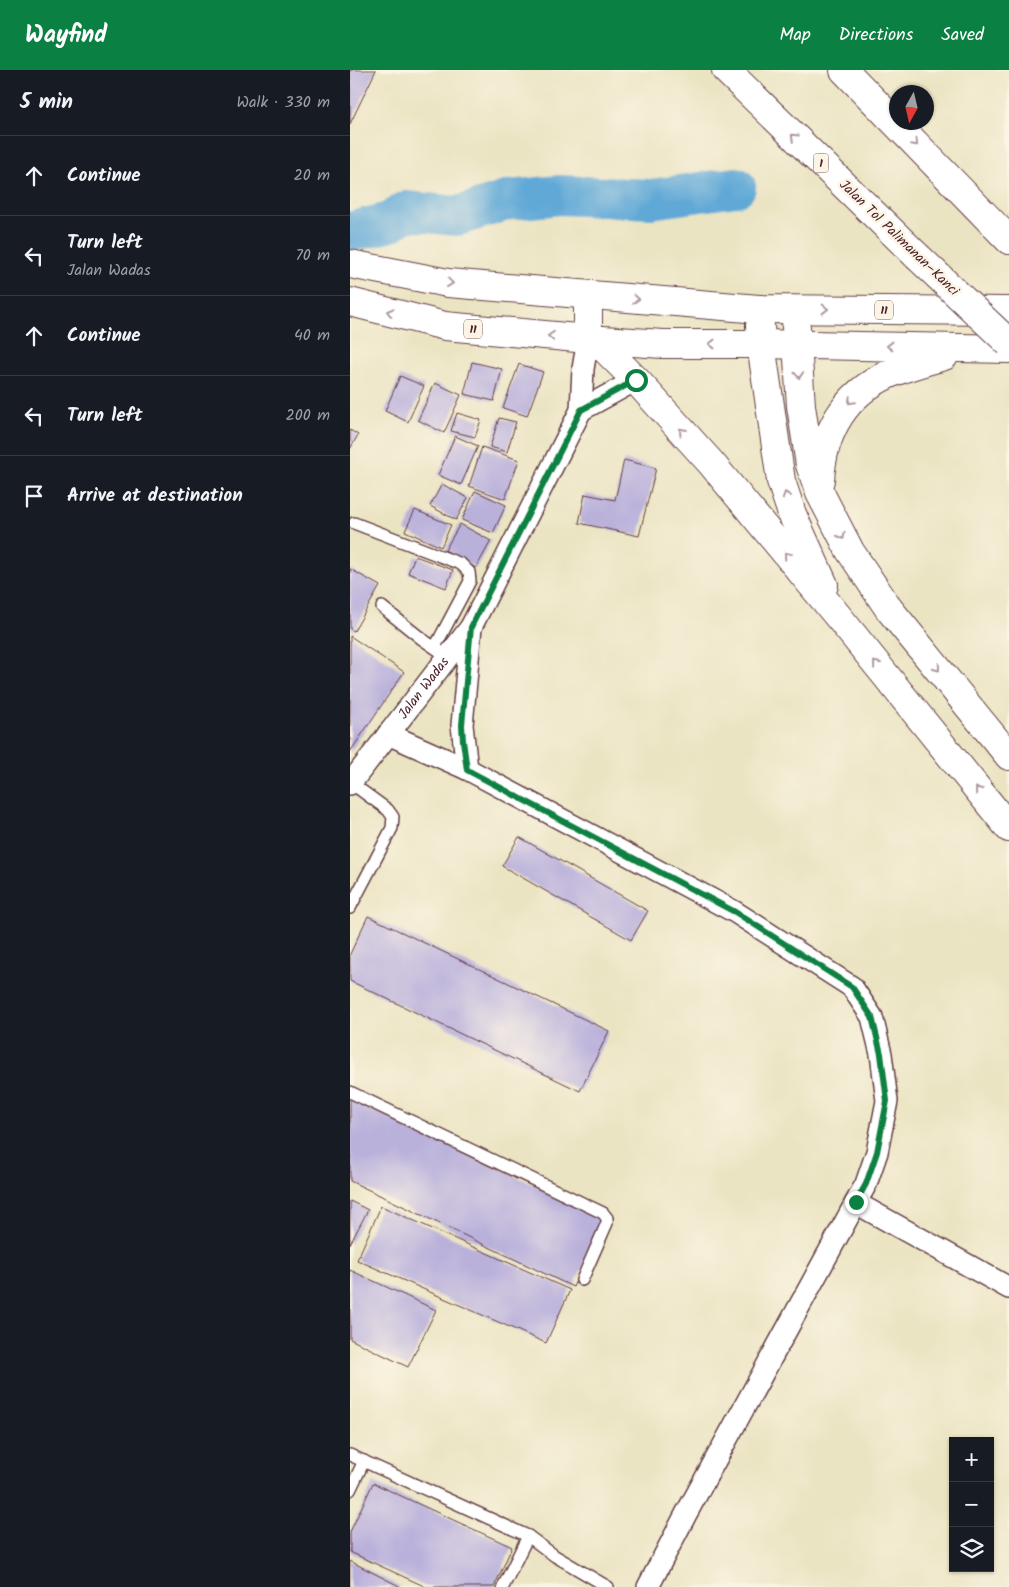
<!DOCTYPE html>
<html lang="en">
<head>
<meta charset="utf-8">
<style>
	body { margin:0; font-family:Kalam,sans-serif; background:#242831; color:#f1f3f6 }
	.controls { position:absolute; right:15px; bottom:15px; display:grid; overflow:hidden; border-radius:0px; box-shadow:0 1px 4px #0004 }
	.controls button { width:45px; height:45px; display:grid; place-items:center; padding:0; border:0; border-bottom:1px solid #363941; background:#171b24; color:#f1f3f6; font:25px sans-serif }
	.compass { position:absolute; left:539px; top:15px; width:45px; height:45px; border-radius:50%; background:#171b24; box-shadow:0 1px 4px #0004; rotate:188deg }
	.stop { position:absolute; width:15px; height:15px; margin:-11px; border:4px solid #0b8043; border-radius:50%; background:#fff }
	.stop.end { background:#0b8043; border-color:#fff; box-shadow:0 1px 5px #0008 }
	.list { margin:0; padding:0; list-style:none }
	h2 { display:flex; justify-content:space-between; align-items:center; height:65px; margin:0; padding:0 20px; font-size:21px }
	h2 small { font-size:16px; font-weight:400; color:#9ea1a6 }
	.list li { display:grid; grid-template-columns:32px 1fr auto; gap:15px; align-items:center; box-sizing:border-box; height:80px; padding:0 20px; border-top:1px solid #363941 }
	.list b { display:block; font-size:19px; white-space:nowrap }
	.list p { margin:0; font-size:16px; white-space:nowrap; color:#9ea1a6 }
	.list em { font-size:16px; font-style:normal; color:#9ea1a6 }
	.icon { flex:none; width:28px; height:28px; fill:none; stroke:currentColor; stroke-width:2; stroke-linecap:round; stroke-linejoin:round }
	.map { position:relative; flex:none; width:659px; height:1517px; overflow:hidden }
	header { display:flex; align-items:center; gap:30px; box-sizing:border-box; height:70px; padding:0 25px; background:#0b8043; color:#fff }
	header strong { font-size:24px }
	nav { display:flex; gap:28px; margin-inline-start:auto; font-size:18px }
	main { display:flex }
	aside { flex:1; background:#171b24 }
	.map>svg:first-child { display:block }
	.lines { fill:none; stroke-linecap:round; stroke-linejoin:round }
	.river { stroke:#60a9d7; stroke-width:40 }
	.building { fill:#bab1db }
	.lane-casing { stroke:#623d42; stroke-width:14 }
	.street-casing { stroke:#623d42; stroke-width:24 }
	.highway-casing { stroke:#623d42; stroke-width:30 }
	.lane { stroke:#fff; stroke-width:11 }
	.street { stroke:#fff; stroke-width:21 }
	.highway { stroke:#fff; stroke-width:28 }
	.highway-bridge-casing { stroke:#623d42; stroke-width:30; stroke-linecap:butt }
	.highway-bridge { stroke:#fff; stroke-width:28 }
	.oneway { stroke:#ae9aa0 }
	.route { stroke:#0b8043; stroke-width:6 }
	.labels { text-anchor:middle; dominant-baseline:central; stroke-width:5; stroke-linejoin:round; paint-order:stroke }
	.shield { fill:#fcf5e5; stroke:#7f5f63; stroke-width:1 }
	.shield-label { font-size:12px; font-weight:bold; fill:#4a1f2b }
	.street-label { font-size:14px; fill:#4a1f2b; stroke:#fcf5e5 }
</style>
</head>
<body>
<header>
<strong>Wayfind</strong>
<nav><a>Map</a><a>Directions</a><a>Saved</a></nav>
</header>
<main>
<aside>
<h2>5 min<small>Walk · 330 m</small></h2>
<ul class="list">
<li><svg class="icon" aria-label="ahead" viewBox="0 0 24 24"><path d="M12 20V5M6 11l6-6 6 6"/></svg><div><b>Continue</b></div><em>20 m</em></li>
<li><svg class="icon" aria-label="left" viewBox="0 0 24 24"><path d="M17 20v-9H6M10 6l-5 5 5 5"/></svg><div><b>Turn left</b><p>Jalan Wadas</p></div><em>70 m</em></li>
<li><svg class="icon" aria-label="ahead" viewBox="0 0 24 24"><path d="M12 20V5M6 11l6-6 6 6"/></svg><div><b>Continue</b></div><em>40 m</em></li>
<li><svg class="icon" aria-label="left" viewBox="0 0 24 24"><path d="M17 20v-9H6M10 6l-5 5 5 5"/></svg><div><b>Turn left</b></div><em>200 m</em></li>
<li><svg class="icon" aria-label="arrive" viewBox="0 0 24 24"><path d="M6 21V4h12l-3 4 3 4H6"/></svg><div><b>Arrive at destination</b></div></li>
</ul>
</aside>
<div class="map">
<svg width="659" height="1517" viewBox="0 0 659 1517">
	<rect width="100%" height="100%" fill="#fcf5e5"/>
	<filter id="ink" filterUnits="userSpaceOnUse"><feTurbulence type="fractalNoise" baseFrequency=".02" numOctaves="2"/><feDisplacementMap in="SourceGraphic" scale="10" xChannelSelector="R" yChannelSelector="G"/><feConvolveMatrix kernelMatrix="1 2 1 2 8 2 1 2 1" color-interpolation-filters="sRGB"/></filter>
	<filter id="wash" filterUnits="userSpaceOnUse"><feTurbulence type="fractalNoise" baseFrequency=".0096" numOctaves="4" result="noise"/><feDisplacementMap in="SourceGraphic" scale="20" xChannelSelector="R" yChannelSelector="G"/><feGaussianBlur stdDeviation="1.12" result="paint"/><feColorMatrix in="noise" values="0 0 0 0 0 0 0 0 0 0 0 0 0 0 0 0 0 1.4 0 .05"/><feComposite in="paint" operator="in"/></filter>
	<g filter="url(#wash)">
		<rect width="100%" height="100%" fill="#ebe4c3"/>
		<g class="lines">
			<path class="river" d="M0,162l40,-10 16,-11 52,5 51,-16 51,-5 91,4 85,-12"/>
		</g>
		<g id="blocks">
			<g class="building">
				<path d="M0,0h26l-26,54z"/>
				<path d="M122,292l30,7 -8,32 -30,-7z"/>
				<path d="M169,294l24,8 -16,44 -24,-8z"/>
				<path d="M50,306l24,10 -16,36 -23,-11z"/>
				<path d="M85,313l26,12 -17,38 -26,-13z"/>
				<path d="M107,343l24,7 -6,17 -24,-6z"/>
				<path d="M149,348l17,4 -9,30 -17,-5z"/>
				<path d="M0,360l8,5 -8,14z"/>
				<path d="M105,366l23,10 -17,39 -23,-10z"/>
				<path d="M132,377l37,13 -14,39 -36,-13z"/>
				<path d="M274,390l32,8 -17,68 -60,-13 6,-29 30,6z"/>
				<path d="M92,414l26,14 -12,22 -26,-14z"/>
				<path d="M125,421l31,14 -13,28 -31,-13z"/>
				<path d="M65,440l36,15 -10,22 -36,-16z"/>
				<path d="M110,454l31,17 -15,27 -31,-18z"/>
				<path d="M65,486l38,14 -7,18 -38,-15z"/>
				<path d="M0,499l30,17 -26,45 -4,-2z"/>
				<path d="M0,566l54,36 -54,80z"/>
				<path d="M169,767l129,74 -17,29 -129,-74z"/>
				<path d="M18,846l241,115 -29,60 -230,-110v-27z"/>
				<path d="M0,1027l256,122 -33,68 -223,-106z"/>
				<path d="M0,1131l18,9 -18,34z"/>
				<path d="M31,1136l189,84 -24,53 -189,-83z"/>
				<path d="M0,1200l86,40 -28,57 -58,-28z"/>
				<path d="M23,1413l139,64 -18,40h-68l-76,-35v-20z"/>
				<path d="M0,1491l51,26h-51z"/>
			</g>
		</g>
	</g>
	<g filter="url(#ink)">
		<use href="#blocks" fill-opacity="0" stroke="#623d42" stroke-width="1"/>
		<g class="lines">
			<defs>
				<g id="lane">
					<path d="M4,453l107,41 8,8 1,9 -35,66"/>
					<path d="M32,537l40,32 19,13"/>
					<path d="M0,838l42,-80 1,-11 -5,-7 -37,-27"/>
					<path d="M0,1022l253,121 4,5v5l-25,57"/>
					<path d="M0,1385l178,81 27,20 53,31"/>
					<path d="M0,1420l14,-29"/>
					<path d="M153,1517l25,-51"/>
				</g>
				<g id="street">
					<path d="M231,340l55,-30"/>
					<path d="M38,664l79,35 268,143 117,75 20,30 9,37 6,47 -10,51 -11,32 -180,330 -38,73"/>
					<path d="M117,699l-5,-44 9,-98"/>
					<path id="s1" d="M0,714l121,-157 110,-217 2,-41 5,-30"/>
					<path d="M506,1133l153,85"/>
				</g>
				<g id="highway">
					<path d="M376,0l191,186"/>
					<path d="M494,0l165,170"/>
					<path d="M0,194l98,19 311,26 250,2"/>
					<path d="M238,225v44"/>
					<path d="M0,232l95,24 143,13 75,5h98l248,5"/>
					<path d="M410,255l1,19 20,137 11,33 32,71"/>
					<path d="M446,257l5,79 9,59 10,28 30,58 39,58 120,147"/>
					<path d="M249,270l5,8 32,32 75,83 130,157 168,208"/>
					<path d="M470,410c3,-48 25,-86 69,-106 18,-8 37,-13 55,-18"/>
				</g>
			</defs>
			<use href="#lane" class="lane-casing"/>
			<use href="#street" class="street-casing"/>
			<use href="#highway" class="highway-casing"/>
			<use href="#lane" class="lane"/>
			<use href="#street" class="street"/>
			<use href="#highway" class="highway"/>
			<defs>
				<path id="highway-bridge" d="M567,186l92,87"/>
			</defs>
			<use href="#highway-bridge" class="highway-bridge-casing"/>
			<use href="#highway-bridge" class="highway-bridge"/>
		</g>
		<defs><path id="oneway-chevron" d="M-2-3.5L2.5 0L-2 3.5" fill="none" stroke-width="1.6" stroke-linecap="round" stroke-linejoin="round" transform="scale(1.25)"/></defs>
		<g class="oneway">
			<use href="#oneway-chevron" transform="translate(444 67) rotate(-136)"/>
			<use href="#oneway-chevron" transform="translate(565 73) rotate(46)"/>
			<use href="#oneway-chevron" transform="translate(100 213) rotate(7)"/>
			<use href="#oneway-chevron" transform="translate(286 229) rotate(5)"/>
			<use href="#oneway-chevron" transform="translate(475 239) rotate(1)"/>
			<use href="#oneway-chevron" transform="translate(40 242) rotate(-166)"/>
			<use href="#oneway-chevron" transform="translate(201 266) rotate(-175)"/>
			<use href="#oneway-chevron" transform="translate(362 274) rotate(180)"/>
			<use href="#oneway-chevron" transform="translate(540 276) rotate(-179)"/>
			<use href="#oneway-chevron" transform="translate(449 305) rotate(86)"/>
			<use href="#oneway-chevron" transform="translate(501 331) rotate(135)"/>
			<use href="#oneway-chevron" transform="translate(332 361) rotate(-132)"/>
			<use href="#oneway-chevron" transform="translate(436 425) rotate(-109)"/>
			<use href="#oneway-chevron" transform="translate(492 466) rotate(63)"/>
			<use href="#oneway-chevron" transform="translate(437 485) rotate(-130)"/>
			<use href="#oneway-chevron" transform="translate(526 594) rotate(-129)"/>
			<use href="#oneway-chevron" transform="translate(587 598) rotate(51)"/>
			<use href="#oneway-chevron" transform="translate(628 720) rotate(-129)"/>
		</g>
	</g>
	<g class="lines" filter="url(#ink)">
		<path class="route" d="M286,310l-55,30 -110,217 -9,98 1,16 4,29 268,142 117,75 20,30 9,37 6,47 -10,51 -11,32 -10,18"/>
	</g>
	<g class="labels">
		<g class="shield">
			<rect x="463.5" y="83.5" width="15" height="19" rx="4"/>
			<rect x="525" y="230.5" width="18" height="19" rx="4"/>
			<rect x="114" y="249.5" width="18" height="19" rx="4"/>
		</g>
		<g class="shield-label">
			<text x="471" y="93">1</text>
			<text x="534" y="240">11</text>
			<text x="123" y="259">11</text>
		</g>
		<g class="street-label">
			<text transform="translate(549 168) rotate(44)">Jalan Tol Palimanan–Kanci</text>
			<text stroke="none"><textPath href="#s1" startOffset="121">Jalan Wadas</textPath></text>
		</g>
	</g>
</svg>
<div class="controls">
<button>+</button>
<button>−</button>
<button><svg class="icon" aria-label="layers" viewBox="0 0 24 24"><path d="M12 4l9 5-9 5-9-5zM3 14l9 5 9-5"/></svg></button>
</div>
<svg class="compass" viewBox="-18 -18 36 36"><path d="M0-13l5 13h-10z" fill="#e53935"/><path d="M0 13l5-13h-10z" fill="#9ea1a6"/></svg>
<div class="stop" style="left:286px;top:310px"></div>
<div class="stop end" style="left:506px;top:1132px"></div>
</div>
</main>
</body>
</html>
